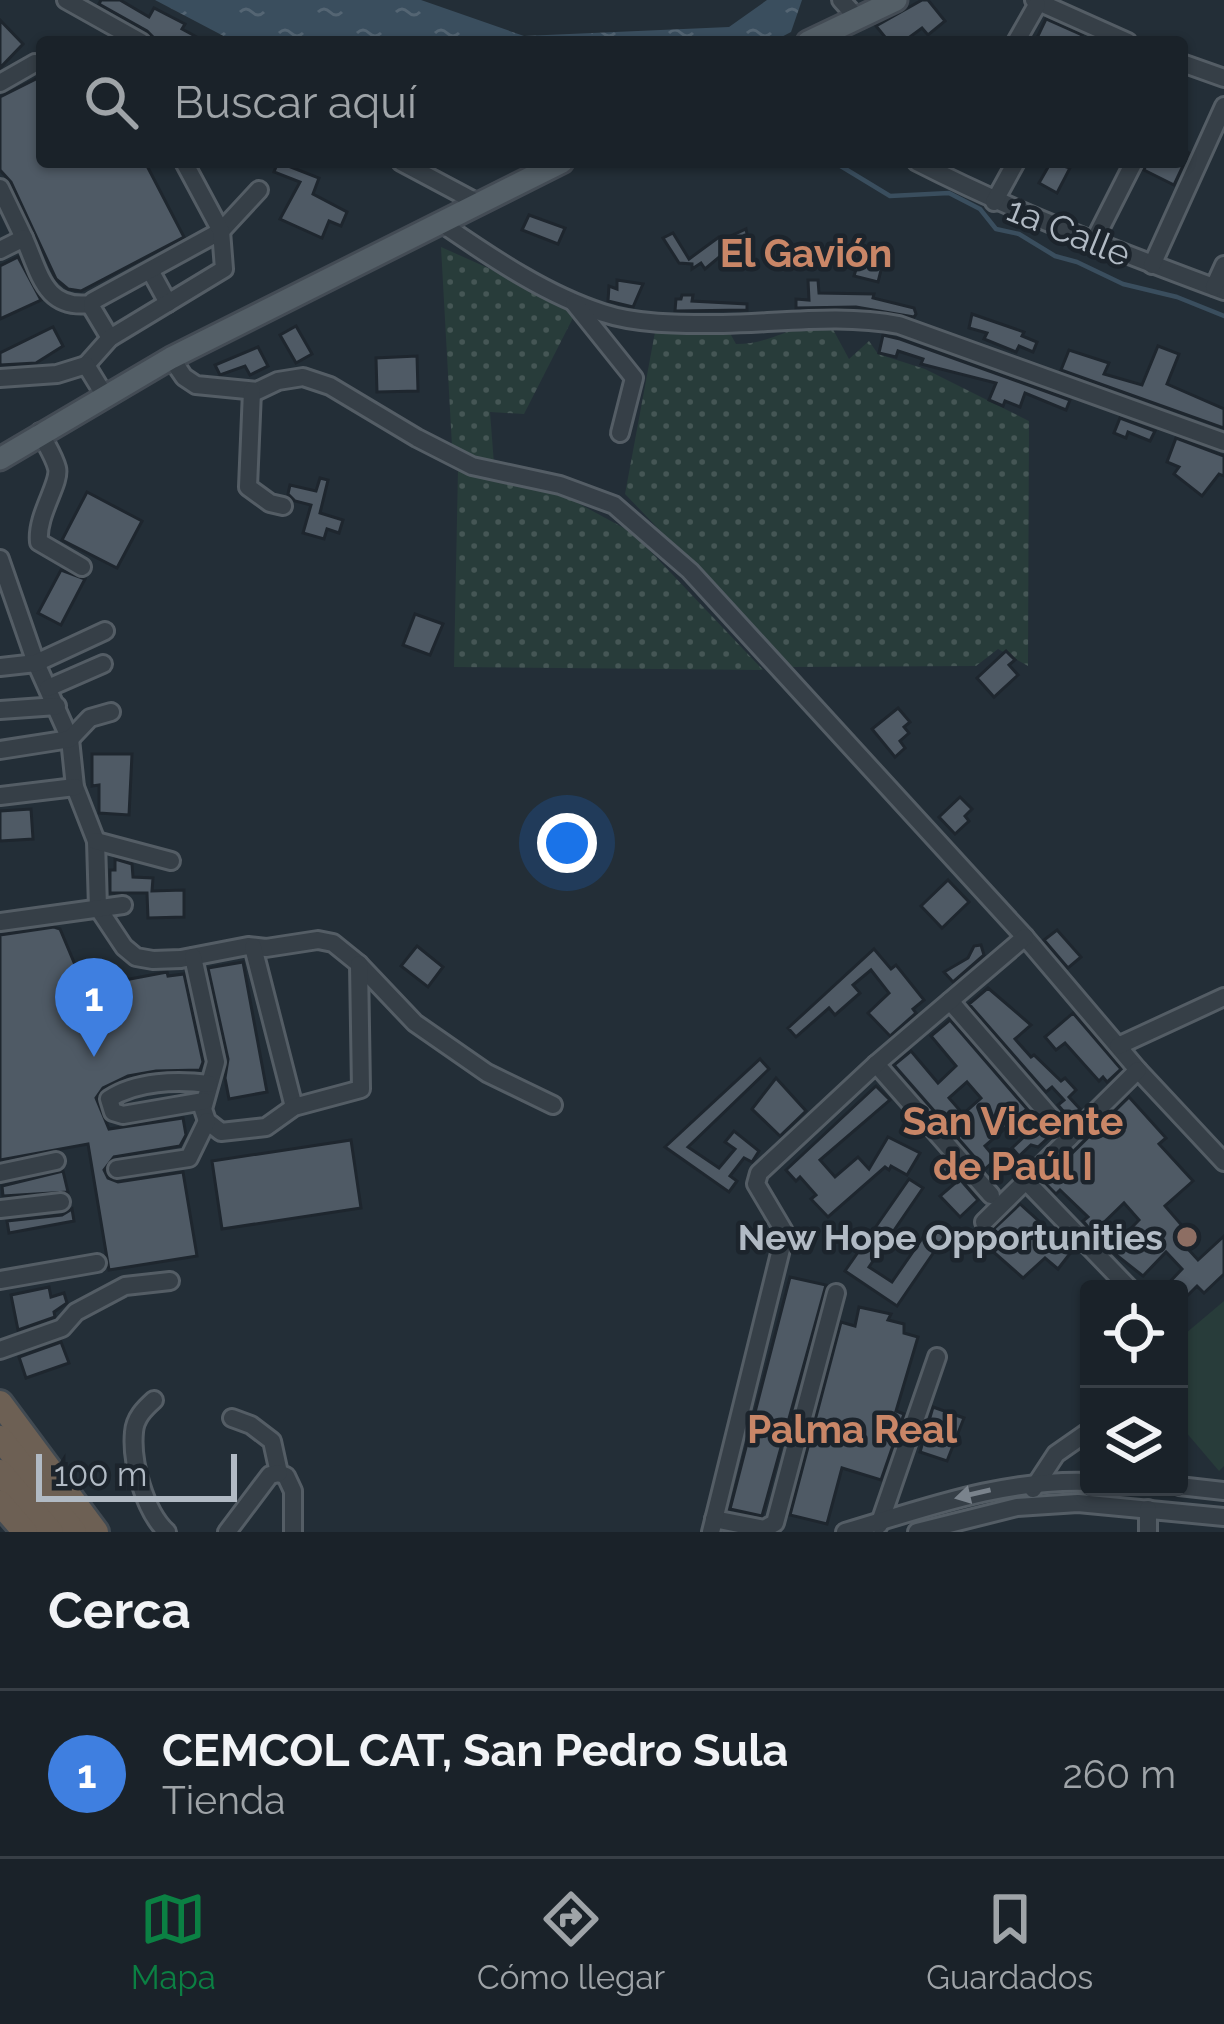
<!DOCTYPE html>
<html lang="es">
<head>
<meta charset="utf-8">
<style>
	body { margin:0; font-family:Raleway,sans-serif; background:#232a31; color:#f1f3f6 }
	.controls { position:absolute; right:36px; bottom:36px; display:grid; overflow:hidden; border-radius:12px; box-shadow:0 3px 9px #0004 }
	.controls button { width:108px; height:108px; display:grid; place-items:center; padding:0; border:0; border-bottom:3px solid #383f46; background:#1a2229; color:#f1f3f6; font:60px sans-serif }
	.scale { position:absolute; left:36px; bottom:30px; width:201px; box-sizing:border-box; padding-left:12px; border:6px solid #b1bac4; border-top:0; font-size:33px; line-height:42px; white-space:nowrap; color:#b1bac4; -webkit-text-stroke:9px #1c242c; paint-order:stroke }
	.you { position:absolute; left:567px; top:843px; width:42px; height:42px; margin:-30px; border:9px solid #fff; border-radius:50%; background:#1a73e8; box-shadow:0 0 0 18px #1a73e833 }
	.badge { display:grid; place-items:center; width:78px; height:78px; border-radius:50%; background:#0b8043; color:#fff; font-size:39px; font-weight:700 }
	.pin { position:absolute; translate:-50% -99px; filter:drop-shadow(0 3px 6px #0008) }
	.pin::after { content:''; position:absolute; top:63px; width:42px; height:36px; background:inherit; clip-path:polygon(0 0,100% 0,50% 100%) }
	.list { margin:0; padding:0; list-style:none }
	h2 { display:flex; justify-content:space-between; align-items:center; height:156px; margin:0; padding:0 48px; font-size:51px }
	h2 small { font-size:39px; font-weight:400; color:#9fa4a8 }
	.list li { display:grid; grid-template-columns:78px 1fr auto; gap:36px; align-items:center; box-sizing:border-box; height:168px; padding:0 48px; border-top:3px solid #383f46 }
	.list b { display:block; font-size:45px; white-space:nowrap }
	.list p { margin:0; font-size:39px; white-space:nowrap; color:#9fa4a8 }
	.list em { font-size:39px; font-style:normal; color:#9fa4a8 }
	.icon { flex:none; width:66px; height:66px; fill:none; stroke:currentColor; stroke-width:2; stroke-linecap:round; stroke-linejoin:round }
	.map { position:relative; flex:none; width:1224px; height:1532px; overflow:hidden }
	.search { position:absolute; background:#1a2229; box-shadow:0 3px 9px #0004; left:36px; right:36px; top:36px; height:132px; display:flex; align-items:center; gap:30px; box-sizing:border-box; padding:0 42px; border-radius:12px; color:#9fa4a8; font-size:45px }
	.sheet { height:324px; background:#1a2229 }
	nav { display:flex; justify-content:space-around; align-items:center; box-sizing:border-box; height:168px; border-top:3px solid #383f46; background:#1a2229; font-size:33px; color:#9fa4a8 }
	nav a { display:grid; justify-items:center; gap:6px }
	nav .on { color:#0b8043 }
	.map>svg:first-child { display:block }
	.park { fill:url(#park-dots) }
	.pitch { fill:#283c3a }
	.water { fill:url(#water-ripples) }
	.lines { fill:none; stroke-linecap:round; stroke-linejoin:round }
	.stream { stroke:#3a4e5e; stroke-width:4.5 }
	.building { fill:#4f5a65; stroke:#1e262e; stroke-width:3; fill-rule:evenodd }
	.minor-casing { stroke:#545d65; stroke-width:22 }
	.major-casing { stroke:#434b54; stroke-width:27 }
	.highway-casing { stroke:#414a52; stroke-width:30 }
	.minor { stroke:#363f47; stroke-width:16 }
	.major { stroke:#545f67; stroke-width:21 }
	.highway { stroke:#6d6054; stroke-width:24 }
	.oneway { fill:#7a838c }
	.education-dot { fill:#8d6e63; stroke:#1c242c; stroke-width:4.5 }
	.labels { text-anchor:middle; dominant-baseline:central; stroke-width:9; stroke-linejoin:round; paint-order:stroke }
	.street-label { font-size:36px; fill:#b1bac4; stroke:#1c242c }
	.poi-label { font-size:36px; font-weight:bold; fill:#b1bac4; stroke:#1c242c; text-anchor:end }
	.neighbourhood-label { font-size:39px; font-weight:bold; fill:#c98667; stroke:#1c242c }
</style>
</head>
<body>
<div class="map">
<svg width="1224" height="1532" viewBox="0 0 1224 1532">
	<defs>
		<pattern id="park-dots" width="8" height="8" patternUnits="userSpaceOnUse" patternTransform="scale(3)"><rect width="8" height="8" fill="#283c3a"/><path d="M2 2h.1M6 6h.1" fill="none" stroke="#455655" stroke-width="1.8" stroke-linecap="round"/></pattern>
		<pattern id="water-ripples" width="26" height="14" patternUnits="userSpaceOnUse" patternTransform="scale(3)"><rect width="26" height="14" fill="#3a4e5e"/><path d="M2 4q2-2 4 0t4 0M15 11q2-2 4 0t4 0" fill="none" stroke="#546573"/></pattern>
	</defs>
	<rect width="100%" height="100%" fill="#232e37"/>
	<g class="park">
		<path d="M441,247l137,61 -54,106 -34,-2 4,52 -42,-18z"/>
		<path d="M829,322l20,37 20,-18 9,13 47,15 104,52 -1,245 -30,-17 -22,17 -185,1 -166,-173 30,-162 71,-6 10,18c36,0 54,-19 93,-22z"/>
		<path d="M458,470l107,26 68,37 130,137 -309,-3z"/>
	</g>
	<path class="pitch" d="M1224,1301v165l-5,5 -40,-47v-85z"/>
	<path class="water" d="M155,0h266l103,36 205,-9 38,-27h35l-11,32 -19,10h-537z"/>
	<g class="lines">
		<path class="stream" d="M834,162l56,34 59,-3 31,16 16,20 23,5 36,22 22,6 46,22 54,13 47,19"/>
	</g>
	<g class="building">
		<path d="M101,0h19l29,17 5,-9 31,16 -3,5 24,13h-48l-11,-11 -48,-27z"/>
		<path d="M922,0h6l17,21 -17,14 -6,-7 -19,14h-14l-13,-16z"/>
		<path d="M1046,19l36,16 -5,7h-42z"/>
		<path d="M0,20l23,24 -23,24z"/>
		<path d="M42,76v86h103l39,75 -103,54 -13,-2 -12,-10 -45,-97 -11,-12v-73z"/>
		<path d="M1182,149l7,4 -15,32 -30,-15 3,-8h35z"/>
		<path d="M278,162l41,16 -6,16 34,18 -6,14 -12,-5 -7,17 -42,-19 20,-37 -26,-10z"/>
		<path d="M1051,162l19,6 -13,25 -18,-10z"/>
		<path d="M529,215l36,13 -7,16 -36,-14z"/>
		<path d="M746,229l3,15 -10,5 -3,-6 -31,26 -4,-6 -9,6v-5l-13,-1 -16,-25 10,-5 16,26 30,-22 3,3z"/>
		<path d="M860,256l23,6 -5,20 -24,-6z"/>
		<path d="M18,257l23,43 -41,19v-53z"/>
		<path d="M617,280l26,4 -10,23 -25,-6 1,-15 8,3z"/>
		<path d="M808,280h10l1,13 55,1 -1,4 41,10 2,6 -2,3 -58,-10 -60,1v-9l13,1z"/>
		<path d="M682,295h11l-1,6 55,3v6l-72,1 1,-12h5z"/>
		<path d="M972,314l52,18 -2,4 15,6 -4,10 -14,-6 -3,6 -32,-13 3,-6 -18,-5z"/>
		<path d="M296,326l16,28 -16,9 -16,-28z"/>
		<path d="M53,327l10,19 -27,17 -36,2v-12z"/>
		<path d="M883,335l17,4 170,61 -4,10 -41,-17 -5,14 -15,-6 -2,5 -14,-6 7,-17 -75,-19 2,-5 -25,-8 -2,6 -17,-4z"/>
		<path d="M1158,346l21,8 -12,30 57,25v19l-163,-58 8,-20 40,13 -5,11 38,11z"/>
		<path d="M258,347l10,19 -18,9 -5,-9 -25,9 -5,-10z"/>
		<path d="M417,356l1,35 -41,1 -1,-34z"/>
		<path d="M1120,418l35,13 -5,10 -22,-9 -2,6 -12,-5z"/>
		<path d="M1176,438l48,18v20l-5,-2 -17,22 -28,-22 5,-7 -12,-5z"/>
		<path d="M320,478l8,2 -8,33 23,7 -4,13 -12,-4 -3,10 -21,-6 8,-28 -16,-4 -7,-7 2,-9 26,6z"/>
		<path d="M87,492l55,29 -25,47 -55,-28z"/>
		<path d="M61,570l24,9 -24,46 -23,-12z"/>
		<path d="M415,614l28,10 -13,31 -27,-10z"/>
		<path d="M1006,651l9,9 -6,5 9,10 -24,22 -17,-19z"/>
		<path d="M898,708l12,14 -6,5 5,6 -9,8 5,7 -10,9 -23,-28z"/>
		<path d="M92,754h40l-3,61 -30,-2v-28l-7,1z"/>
		<path d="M960,797l12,12 -7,7 4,5 -14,13 -16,-17z"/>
		<path d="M31,809l2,30 -33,2v-30z"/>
		<path d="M115,859l17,5 1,13 20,1 -1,13 32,-1v27l-36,1 -1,-25h-37v-23h5z"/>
		<path d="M948,880l21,22 -27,26 -21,-22z"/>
		<path d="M54,927l6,2 21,50 26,-5 2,9 58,-11 1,4 16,-2 19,88 -3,8 -44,1 -28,5 -25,12 -7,10 13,31 74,-11 3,17 -6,11 -66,11 -10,13 4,8 10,4 65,-10 14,84 -88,14 -21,-126 -88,16v-225z"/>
		<path d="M1057,930l24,27 -13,11 -24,-28z"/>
		<path d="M981,945l3,10 -31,27 -9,-10 24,-14 6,-12z"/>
		<path d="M417,946l26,21 -15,20 -27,-21z"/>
		<path d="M874,949l17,20 5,-4 28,35 -11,9 3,4 -26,23 -22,-23 21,-20 -18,-23 -18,15 7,8 -25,22 -6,-7 -33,29 -8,-9z"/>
		<path d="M243,962l24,130 -38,7 -4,-21 3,-19 -20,-91z"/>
		<path d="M988,988l43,37 -16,14 16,18 3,-2 27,26 4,-3 11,12 -7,7 11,12 -10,10 -12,-14 6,-5 -12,-13 -6,5 -77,-88z"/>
		<path d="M1073,1013l48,56 -14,13 -4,-5 -4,4 -34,-38 -9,7 -11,-13z"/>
		<path d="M950,1020l77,89 -42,37 11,13 -11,10 -91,-104 17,-14 27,32 18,-17 -25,-30zM967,1082l14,16 -18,16 -14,-16z"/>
		<path d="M760,1059l9,10 -81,78 31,21 16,-19 -10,-7 9,-11 25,20 -7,11 -8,-4 -14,18 7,5 -8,11 -64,-45z"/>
		<path d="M776,1078l30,33 -26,25 -28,-27z"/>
		<path d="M876,1086l14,14 -70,60 15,17 23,-20 11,12 19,-32 32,16 -13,22 -16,-9 -2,4 -4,-3 -57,50 -17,-18 5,-4 -16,-18 -4,4 -10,-11z"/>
		<path d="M1129,1097l37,41 -7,6 34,37 -28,25 20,23 -9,7 22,24 26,-24v38l-20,19 -7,-7 -18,18v-15h-16l19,-20 -16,-17 -23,24 -33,-26 29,-30 -15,-17 -31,30 -10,-12 5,-4 -28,-27 -4,4 -10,-10 6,-6 -2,-3z"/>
		<path d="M1039,1123l11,13 -12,11 -7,-2 -12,11 -7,-8z"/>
		<path d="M351,1140l10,68 -139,21 -10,-68z"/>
		<path d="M945,1162l33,38 -18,17 -20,-21 14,-12 -15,-18z"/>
		<path d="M63,1171l5,21 -65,4 -1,-10z"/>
		<path d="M909,1179l14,9 -54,79 23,15 38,-55 15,9 -48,70 -52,-35z"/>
		<path d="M1020,1204l52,47 -14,18 -13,-11 -22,20 -42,-37z"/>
		<path d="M72,1209l2,12 -65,12 -2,-12 55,-6z"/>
		<path d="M790,1277l36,8 -64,231 -32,-7z"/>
		<path d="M49,1287l2,10 13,-4 3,10 -13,9 1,5 -37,13 -7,-35z"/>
		<path d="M859,1307l32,7 -3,6 16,4v9l14,4 -22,74 8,3 -23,66 -39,-12 -15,56 -37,-9 51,-193 14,4z"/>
		<path d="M61,1342l8,21 -43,15 -7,-21z"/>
		<path d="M933,1407l31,11 -17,43 -27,-9z"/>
	</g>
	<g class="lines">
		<defs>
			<g id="minor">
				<path d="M66,0l75,42"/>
				<path d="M841,0l17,19"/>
				<path d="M1034,0l94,42"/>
				<path d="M1016,42l21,-37"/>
				<path d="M1182,63l42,15"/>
				<path d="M0,83l35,-20"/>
				<path d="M401,162l77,41"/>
				<path d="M917,162c100,51 202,90 307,129"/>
				<path d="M0,188l24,50"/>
				<path d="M994,202l22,-40"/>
				<path d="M441,223c50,34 103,71 162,90 36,12 81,11 120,11 58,-1 118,-10 176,1l325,117"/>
				<path d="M1093,243l41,-81"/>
				<path d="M0,250l24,-12c16,35 20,72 67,66"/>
				<path d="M1152,265l72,-159"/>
				<path d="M151,272l17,31"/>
				<path d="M1214,287l10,-22"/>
				<path d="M574,303l60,75 -14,55"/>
				<path d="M110,338l-18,-30 1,-7 128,-70 38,-41"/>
				<path d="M171,358l13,19 12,8 61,6 21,-10 25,-4 27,9 87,52 55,28 88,19 54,20 76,66 335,366 113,133 86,92"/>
				<path d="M86,365l24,-27 114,-69 -3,-38 -37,-69"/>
				<path d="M0,378l57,-4 29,-9 19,31"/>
				<path d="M252,391l-4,96 22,16 13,3"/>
				<path d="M40,432c5,11 14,24 17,36 4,15 -21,47 -18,74l43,25"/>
				<path d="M0,559l36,104 34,76 5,48 21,54 2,67 26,39 12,10 17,3 28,-1 67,-13 18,2 52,-8 15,3 26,21 56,59 72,50 66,32"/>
				<path d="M0,667l36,-4 69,-32"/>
				<path d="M48,688l55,-24"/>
				<path d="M0,710l57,-4"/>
				<path d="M0,750l70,-11 20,-21 21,-6"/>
				<path d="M0,796l75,-9"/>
				<path d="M96,841l75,20"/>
				<path d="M0,922l123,-17"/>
				<path d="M253,947l41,160"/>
				<path d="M193,957l23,105 -13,47 4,12 14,11 45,-5 28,-20 67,-18 -2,-125"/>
				<path d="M950,1001l119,137"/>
				<path d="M1118,1046l106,-49"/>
				<path d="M876,1064l115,131"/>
				<path d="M204,1101l-81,14 -10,-3 -4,-13c27,-18 68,-19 100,-15"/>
				<path d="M117,1169l72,-11 18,-37"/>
				<path d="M0,1173l56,-12"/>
				<path d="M1026,1181l104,108"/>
				<path d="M0,1209l61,-7"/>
				<path d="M984,1222l154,-152"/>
				<path d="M0,1280l97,-17"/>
				<path d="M0,1350l62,-22 14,-16 49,-26 45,-5"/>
				<path d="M154,1400c-10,9 -19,18 -20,32 -3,30 11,80 33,100"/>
				<path d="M232,1418l19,7 21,16 7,32 7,3 7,15v41"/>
				<path d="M1179,1486l45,5"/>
				<path d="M1033,1489l23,-35 33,-23"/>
				<path d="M714,1519l50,10 11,-6 61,-230"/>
				<path d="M879,1525l58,-168"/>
				<path d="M227,1532l43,-57 9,-2"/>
				<path d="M711,1532l74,-299 -29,-49 3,-11 117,-109 149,-127"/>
				<path d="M845,1532c81,-24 158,-53 244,-50"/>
				<path d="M917,1532l100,-25 61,-4 146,14"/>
				<path d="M1148,1532v-23"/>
			</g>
			<g id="major">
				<path d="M808,42l88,-42"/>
				<path d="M0,459l171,-101 391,-196"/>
			</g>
			<g id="highway">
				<path d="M0,1403l96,129"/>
				<path d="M0,1438l74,94"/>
				<path d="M0,1472l51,60"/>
				<path d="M0,1503l25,29"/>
			</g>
		</defs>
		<use href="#minor" class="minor-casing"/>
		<use href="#major" class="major-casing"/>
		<use href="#highway" class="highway-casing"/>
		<use href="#minor" class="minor"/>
		<use href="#major" class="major"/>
		<use href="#highway" class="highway"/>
	</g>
	<defs><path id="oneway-solid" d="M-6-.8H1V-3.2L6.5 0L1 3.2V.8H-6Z" transform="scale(3)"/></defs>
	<use class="oneway" href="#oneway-solid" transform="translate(973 1494) rotate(167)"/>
	<circle class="education-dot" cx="1187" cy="1237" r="12"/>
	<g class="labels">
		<g class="street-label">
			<text transform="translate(1069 231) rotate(22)">1a Calle</text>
		</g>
		<g class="poi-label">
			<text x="1163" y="1237">New Hope Opportunities</text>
		</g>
		<g class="neighbourhood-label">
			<text x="806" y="253">El Gavión</text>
			<text x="1013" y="1121">San Vicente<tspan x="1013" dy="45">de Paúl I</tspan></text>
			<text x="852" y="1429">Palma Real</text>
		</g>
	</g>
</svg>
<div class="controls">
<button><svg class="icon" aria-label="locate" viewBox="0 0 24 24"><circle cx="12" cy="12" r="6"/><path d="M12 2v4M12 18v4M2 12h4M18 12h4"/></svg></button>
<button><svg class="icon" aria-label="layers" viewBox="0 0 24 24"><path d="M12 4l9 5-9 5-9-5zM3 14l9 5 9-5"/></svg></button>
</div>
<div class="scale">100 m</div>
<div class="you"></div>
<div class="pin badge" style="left:94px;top:1057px;background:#3f7fe0">1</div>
<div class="search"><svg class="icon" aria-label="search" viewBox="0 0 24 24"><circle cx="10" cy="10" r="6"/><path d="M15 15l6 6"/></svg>Buscar aquí</div>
</div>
<section class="sheet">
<h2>Cerca<small></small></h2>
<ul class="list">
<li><span class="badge" style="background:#3f7fe0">1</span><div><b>CEMCOL CAT, San Pedro Sula</b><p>Tienda</p></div><em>260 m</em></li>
</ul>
</section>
<nav>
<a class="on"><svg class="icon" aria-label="map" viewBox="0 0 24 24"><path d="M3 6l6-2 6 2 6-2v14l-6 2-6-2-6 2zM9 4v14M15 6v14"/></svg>Mapa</a>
<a><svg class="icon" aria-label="directions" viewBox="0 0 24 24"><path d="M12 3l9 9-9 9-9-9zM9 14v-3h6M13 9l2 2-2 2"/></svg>Cómo llegar</a>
<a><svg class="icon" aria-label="saved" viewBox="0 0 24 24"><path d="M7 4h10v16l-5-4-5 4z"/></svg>Guardados</a>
</nav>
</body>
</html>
